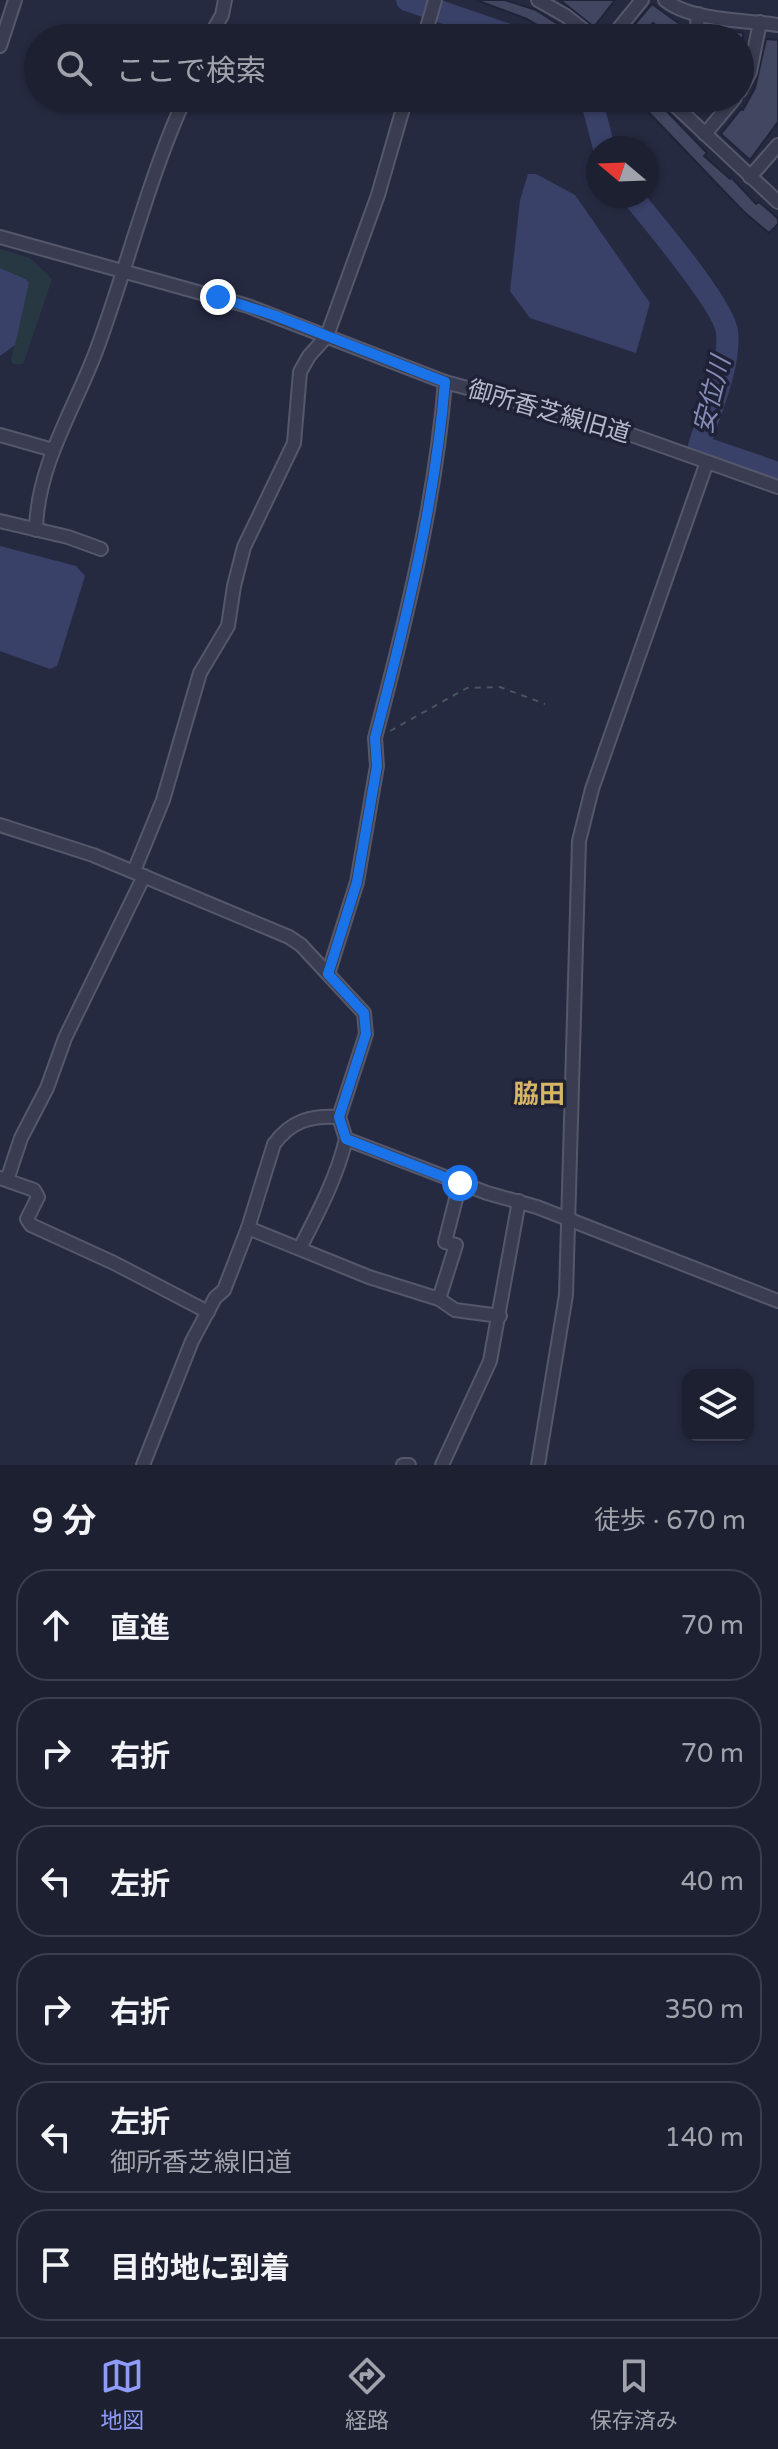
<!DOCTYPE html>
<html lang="ja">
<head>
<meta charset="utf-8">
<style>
	body { margin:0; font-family:"Varela Round","Noto Sans JP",sans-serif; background:#292d3d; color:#f1f3f6 }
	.controls { position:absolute; right:24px; bottom:24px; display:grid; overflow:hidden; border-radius:16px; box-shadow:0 2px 6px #0004 }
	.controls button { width:72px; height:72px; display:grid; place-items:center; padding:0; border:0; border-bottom:2px solid #3a3e4d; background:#1c2031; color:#f1f3f6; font:40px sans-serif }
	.compass { position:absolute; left:586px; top:136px; width:72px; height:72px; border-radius:50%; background:#1c2031; box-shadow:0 2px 6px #0004; rotate:289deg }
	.stop { position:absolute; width:24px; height:24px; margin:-18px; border:6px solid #1a73e8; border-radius:50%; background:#fff }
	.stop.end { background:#1a73e8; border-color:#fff; box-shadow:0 2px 8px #0008 }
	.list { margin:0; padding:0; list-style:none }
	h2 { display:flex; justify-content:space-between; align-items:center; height:104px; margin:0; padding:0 32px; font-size:34px }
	h2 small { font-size:26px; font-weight:400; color:#a0a3ab }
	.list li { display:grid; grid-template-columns:52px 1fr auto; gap:24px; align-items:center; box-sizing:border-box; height:112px; margin:0 16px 16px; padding:0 16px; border:2px solid #3a3e4d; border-radius:32px }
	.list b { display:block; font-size:30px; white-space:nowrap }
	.list p { margin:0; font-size:26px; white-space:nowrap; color:#a0a3ab }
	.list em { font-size:26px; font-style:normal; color:#a0a3ab }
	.icon { flex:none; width:44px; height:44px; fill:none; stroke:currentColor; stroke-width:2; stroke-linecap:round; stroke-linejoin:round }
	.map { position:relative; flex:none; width:778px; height:1465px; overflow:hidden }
	.search { position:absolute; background:#1c2031; box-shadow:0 2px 6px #0004; left:24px; right:24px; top:24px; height:88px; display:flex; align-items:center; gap:20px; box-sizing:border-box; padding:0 28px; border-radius:44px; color:#a0a3ab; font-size:30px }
	.sheet { height:872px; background:#1c2031 }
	nav { display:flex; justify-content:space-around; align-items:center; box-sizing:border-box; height:112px; border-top:2px solid #3a3e4d; background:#1c2031; font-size:22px; color:#a0a3ab }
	nav a { display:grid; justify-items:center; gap:4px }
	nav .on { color:#8e9bf9 }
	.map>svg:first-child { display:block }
	.green { fill:#283842 }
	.water { fill:#394168 }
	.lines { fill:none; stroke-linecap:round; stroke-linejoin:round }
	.river { stroke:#394168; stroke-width:22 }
	.building { fill:#424761; stroke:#212438; stroke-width:2 }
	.minor-casing { stroke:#55586b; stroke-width:16 }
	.path { stroke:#46555f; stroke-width:2; stroke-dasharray:6 6; stroke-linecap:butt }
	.minor { stroke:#3a3d51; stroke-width:12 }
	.route { stroke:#1a73e8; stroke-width:10 }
	.labels { text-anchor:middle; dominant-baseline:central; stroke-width:7; stroke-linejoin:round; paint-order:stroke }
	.street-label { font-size:24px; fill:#b7b9cb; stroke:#1f2236 }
	.water-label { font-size:26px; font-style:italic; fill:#858db7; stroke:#1f2236 }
	.neighbourhood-label { font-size:26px; font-weight:bold; fill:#d7b566; stroke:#1f2236 }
</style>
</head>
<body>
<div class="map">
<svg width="778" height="1465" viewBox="0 0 778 1465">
	<rect width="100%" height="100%" fill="#262a41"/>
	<path class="green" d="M0,249l30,9 22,21 -29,85h-10l-2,-4 18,-77 -3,-4 -26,-11z"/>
	<g class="water">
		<path d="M528,174h8l39,21 75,108 -14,50 -106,-35 -20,-27 10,-91z"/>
		<path d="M0,268l26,11 3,4 -14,62 -15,11z"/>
		<path d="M0,546l76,20 9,10 -28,90 -7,3 -50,-18z"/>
	</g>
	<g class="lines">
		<g class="river">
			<path d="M407,0l111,38"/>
			<path d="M591,98l13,50"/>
			<path d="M632,196c20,25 92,109 95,136 4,33 -18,82 -28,114l79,27"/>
		</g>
	</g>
	<g class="building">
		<path d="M476,0h29l31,10 28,18 11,10h-17l-31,-19z"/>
		<path d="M560,0h55l-21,27z"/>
		<path d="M652,4l32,23 -12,11 -19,-15 -13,15h-17z"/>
		<path d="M707,27l36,6v5h-35l-3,-1z"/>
		<path d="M766,39l12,1v82l-28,38 -29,-26 20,-25 2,1 12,-22z"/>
		<path d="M635,98h23v4l49,51 -3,3 26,23 1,-2 25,27 3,-2 13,11 6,6v5l-9,9 -26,-22z"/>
	</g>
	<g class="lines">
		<defs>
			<g id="minor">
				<path d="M538,0l28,16 28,22"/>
				<path d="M665,0c26,21 80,20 113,25"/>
				<path d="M209,38l13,-23 3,-15"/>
				<path d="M424,38l11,-38"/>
				<path d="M611,38l31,-38"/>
				<path d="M696,38l2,-24"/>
				<path d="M0,46l15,-46"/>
				<path d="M740,91l10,-19 10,-50"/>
				<path d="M667,98l111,104"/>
				<path d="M705,134l30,-36"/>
				<path d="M750,177l28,-32"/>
				<path d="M0,237l248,69 197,76 153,41 180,64"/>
				<path d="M0,435l53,15"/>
				<path d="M0,521l68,16 33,12"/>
				<path d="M36,530c1,-66 40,-123 62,-184 30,-82 51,-169 87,-248"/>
				<path d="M0,825l93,30 196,82 12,8 63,68 2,21 -27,83 7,22 141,54 50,14 241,94"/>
				<path d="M134,871l29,-71 37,-127 28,-47 6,-40 10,-39 50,-104 6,-71 9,-16 18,-20 51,-141 28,-97"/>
				<path d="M328,974l29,-92 20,-116 -2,-28c31,-118 60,-234 70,-356"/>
				<path d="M0,1178l34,12 4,7 -11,22 4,6 83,38 94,49"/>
				<path d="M7,1180l14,-42 26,-50 18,-50 79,-162"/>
				<path d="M248,1228l121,49 70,22 16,11 45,6"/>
				<path d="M300,1248c18,-35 37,-71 46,-109"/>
				<path d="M439,1299l17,-54 -11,-3 15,-59"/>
				<path d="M143,1465l49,-124 23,-43 9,-8 24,-62 26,-84c17,-23 37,-29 65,-27"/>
				<path d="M403,1465h6"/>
				<path d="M442,1465l48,-104 29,-160"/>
				<path d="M538,1465l28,-170 13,-454 13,-52 115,-327"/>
			</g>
		</defs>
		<use href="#minor" class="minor-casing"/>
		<path class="path" d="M390,731l77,-43 33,-1 45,17"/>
		<use href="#minor" class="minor"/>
	</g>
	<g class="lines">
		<path class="route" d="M218,297l58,19 169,66c-10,122 -39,238 -70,356l2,28 -20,116 -29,92 36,39 2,21 -27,83 7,22 114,44"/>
	</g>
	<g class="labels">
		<g class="street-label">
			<text transform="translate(549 412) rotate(16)">御所香芝線旧道</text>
		</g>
		<g class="water-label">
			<text transform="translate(712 395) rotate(-76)">安位川</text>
		</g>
		<g class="neighbourhood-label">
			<text x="539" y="1094">脇田</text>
		</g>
	</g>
</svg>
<div class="controls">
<button><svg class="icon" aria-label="layers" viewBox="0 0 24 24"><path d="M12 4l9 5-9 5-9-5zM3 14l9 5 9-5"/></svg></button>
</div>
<svg class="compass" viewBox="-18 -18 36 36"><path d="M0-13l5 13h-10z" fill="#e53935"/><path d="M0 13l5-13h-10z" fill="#a0a3ab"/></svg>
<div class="stop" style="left:460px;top:1183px"></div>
<div class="stop end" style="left:218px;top:297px"></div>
<div class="search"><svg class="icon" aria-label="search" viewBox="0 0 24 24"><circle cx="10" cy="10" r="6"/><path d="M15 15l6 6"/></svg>ここで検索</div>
</div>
<section class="sheet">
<h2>9 分<small>徒歩 · 670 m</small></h2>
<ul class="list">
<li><svg class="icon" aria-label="ahead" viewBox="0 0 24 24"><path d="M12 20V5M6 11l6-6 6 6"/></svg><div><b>直進</b></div><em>70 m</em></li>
<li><svg class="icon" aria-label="right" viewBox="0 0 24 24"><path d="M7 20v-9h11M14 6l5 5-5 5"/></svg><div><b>右折</b></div><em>70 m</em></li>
<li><svg class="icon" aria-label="left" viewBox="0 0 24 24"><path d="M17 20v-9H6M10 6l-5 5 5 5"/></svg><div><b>左折</b></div><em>40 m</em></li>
<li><svg class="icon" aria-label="right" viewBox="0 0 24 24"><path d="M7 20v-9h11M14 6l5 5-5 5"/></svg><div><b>右折</b></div><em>350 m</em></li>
<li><svg class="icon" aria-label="left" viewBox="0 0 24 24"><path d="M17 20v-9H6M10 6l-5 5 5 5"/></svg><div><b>左折</b><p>御所香芝線旧道</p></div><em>140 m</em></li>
<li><svg class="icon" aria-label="arrive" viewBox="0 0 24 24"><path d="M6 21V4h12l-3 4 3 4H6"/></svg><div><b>目的地に到着</b></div></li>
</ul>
</section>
<nav>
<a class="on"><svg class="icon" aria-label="map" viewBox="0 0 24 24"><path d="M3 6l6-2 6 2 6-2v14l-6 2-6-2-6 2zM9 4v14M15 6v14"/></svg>地図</a>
<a><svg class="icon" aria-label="directions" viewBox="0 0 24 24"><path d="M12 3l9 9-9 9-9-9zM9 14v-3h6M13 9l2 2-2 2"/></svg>経路</a>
<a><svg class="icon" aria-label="saved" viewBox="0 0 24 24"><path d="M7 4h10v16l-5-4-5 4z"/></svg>保存済み</a>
</nav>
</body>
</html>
